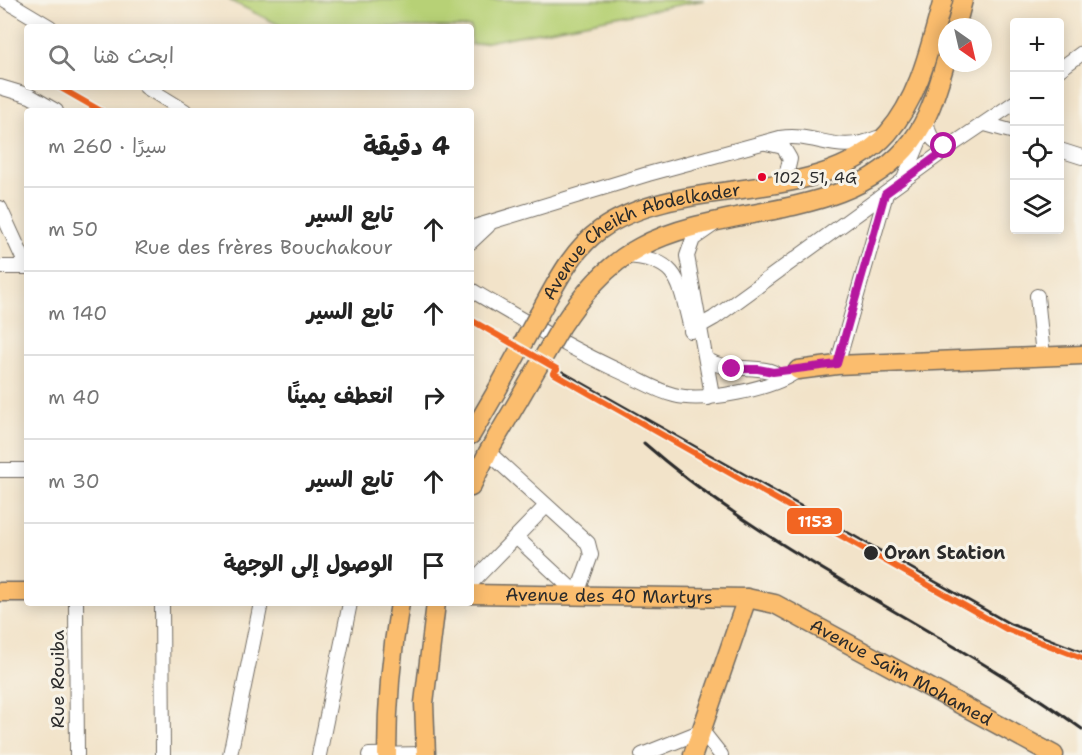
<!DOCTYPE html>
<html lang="ar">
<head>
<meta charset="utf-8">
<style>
	body { margin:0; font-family:"Shantell Sans","Playpen Sans Arabic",sans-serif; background:#f6f6f6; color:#222; direction:rtl }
	.controls { position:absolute; right:18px; top:18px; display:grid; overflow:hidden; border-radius:6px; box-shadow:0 3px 15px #0003 }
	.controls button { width:54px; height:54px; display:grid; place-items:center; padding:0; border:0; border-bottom:2px solid #e0e0e0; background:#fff; color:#222; font:30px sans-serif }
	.compass { position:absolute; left:938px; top:18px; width:54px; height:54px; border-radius:50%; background:#fff; box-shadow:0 3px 15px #0003; rotate:146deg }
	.stop { position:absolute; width:18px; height:18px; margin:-14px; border:4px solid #b5179e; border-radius:50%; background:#fff }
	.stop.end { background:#b5179e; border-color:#fff; box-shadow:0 2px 6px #0008 }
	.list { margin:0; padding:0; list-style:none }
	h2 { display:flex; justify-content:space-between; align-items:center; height:78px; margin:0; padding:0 24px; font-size:26px }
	h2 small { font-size:20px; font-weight:400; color:#767676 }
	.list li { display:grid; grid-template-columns:39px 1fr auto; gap:18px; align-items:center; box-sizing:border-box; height:84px; padding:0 24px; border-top:2px solid #e0e0e0 }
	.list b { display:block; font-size:22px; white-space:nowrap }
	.list p { margin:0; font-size:20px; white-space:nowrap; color:#767676 }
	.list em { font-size:20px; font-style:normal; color:#767676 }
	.icon { flex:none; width:33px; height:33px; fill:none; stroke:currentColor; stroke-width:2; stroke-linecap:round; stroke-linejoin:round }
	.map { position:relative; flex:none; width:1082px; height:755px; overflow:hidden; direction:ltr }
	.search { position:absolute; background:#fff; box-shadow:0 3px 15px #0003; left:24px; top:24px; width:450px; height:66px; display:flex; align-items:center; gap:15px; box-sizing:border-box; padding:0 21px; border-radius:6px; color:#767676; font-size:22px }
	.panel { position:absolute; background:#fff; box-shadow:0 3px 15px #0003; left:24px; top:108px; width:450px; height:498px; border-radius:6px; direction:rtl }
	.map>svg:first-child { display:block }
	.green { fill:#b7d176; stroke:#717e50; stroke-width:1.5 }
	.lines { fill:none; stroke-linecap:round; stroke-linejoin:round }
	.minor-casing { stroke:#716b62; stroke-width:16 }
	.major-casing { stroke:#716b62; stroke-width:21 }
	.minor { stroke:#fff; stroke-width:14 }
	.major { stroke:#fbbd6e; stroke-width:18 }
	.rail { stroke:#2b2b2b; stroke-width:3 }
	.major-bridge-casing { stroke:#716b62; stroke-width:21; stroke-linecap:butt }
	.major-bridge { stroke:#fbbd6e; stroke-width:18 }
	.rail-1-casing { stroke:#f7f3e8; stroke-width:10 }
	.rail-1 { stroke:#f26522; stroke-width:6 }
	.route { stroke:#b5179e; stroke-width:8 }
	.bus-dot { fill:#e4002b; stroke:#f7f3e8; stroke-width:2 }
	.stop-dot { fill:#2b2b2b; stroke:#f7f3e8; stroke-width:2 }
	.labels { text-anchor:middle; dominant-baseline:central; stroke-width:6; stroke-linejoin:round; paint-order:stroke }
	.bus-label { font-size:16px; fill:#2b2b2b; stroke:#f7f3e8; text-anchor:start }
	.street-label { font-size:18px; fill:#2b2b2b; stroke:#f7f3e8 }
	.stop-label { font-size:18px; font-weight:bold; fill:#2b2b2b; stroke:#f7f3e8; text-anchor:start }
	.line-badge { stroke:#f7f3e8; stroke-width:2 }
	.badge-label { font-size:16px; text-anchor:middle; font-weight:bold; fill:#fff }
</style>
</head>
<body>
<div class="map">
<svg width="1082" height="755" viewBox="0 0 1082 755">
	<rect width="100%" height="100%" fill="#f7f3e8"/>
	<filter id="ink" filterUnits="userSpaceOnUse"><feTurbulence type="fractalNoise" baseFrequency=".0167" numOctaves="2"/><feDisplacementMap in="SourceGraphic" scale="12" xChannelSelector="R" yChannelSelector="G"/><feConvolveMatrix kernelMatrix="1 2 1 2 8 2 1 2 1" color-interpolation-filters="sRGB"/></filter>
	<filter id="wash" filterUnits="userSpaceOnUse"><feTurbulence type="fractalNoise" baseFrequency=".008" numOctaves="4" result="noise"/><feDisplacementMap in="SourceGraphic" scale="24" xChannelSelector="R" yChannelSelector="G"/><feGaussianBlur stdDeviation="1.35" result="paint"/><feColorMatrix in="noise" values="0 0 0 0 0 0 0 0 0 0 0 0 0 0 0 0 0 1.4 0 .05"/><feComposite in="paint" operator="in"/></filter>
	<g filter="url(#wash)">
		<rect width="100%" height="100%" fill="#f2e3c9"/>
		<path class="green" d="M229,0h475l-233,45v-18h-188z"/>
	</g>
	<g filter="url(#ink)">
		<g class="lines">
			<defs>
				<g id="minor">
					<path d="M5,0l45,27"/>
					<path d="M1060,69l22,-16"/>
					<path d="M0,87l30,9 26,15"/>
					<path d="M146,87l39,24"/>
					<path d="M927,122c1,16 9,24 25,23"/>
					<path d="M985,124l29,8"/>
					<path d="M766,143l17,4 7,12 -3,13 -13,11"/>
					<path d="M1060,150l22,7"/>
					<path d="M904,179l20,-49"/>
					<path d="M0,208l27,59"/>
					<path d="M471,228l177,-54 132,-36c36,-6 56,18 97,0"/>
					<path d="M471,242l17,-16"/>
					<path d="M624,256c53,2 55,23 66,69"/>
					<path d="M0,267h27"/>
					<path d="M471,290c51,30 103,61 157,85 15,7 30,16 46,20 29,8 100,-6 124,-25"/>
					<path d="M1037,296l6,60"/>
					<path d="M691,331l23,-13 238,-173 62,-42"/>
					<path d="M706,359c22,14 44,5 67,13"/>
					<path d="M837,365l49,-171"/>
					<path d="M708,398l3,-9 -24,-133 6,-17 20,-14"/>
					<path d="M488,452l100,91 3,12 -14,39 -61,-57"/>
					<path d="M0,470h27"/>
					<path d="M471,583l75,-77"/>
					<path d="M76,603l1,152"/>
					<path d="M162,603l1,152"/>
					<path d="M230,755l31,-152"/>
					<path d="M319,755l31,-152"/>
					<path d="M369,755l57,-1"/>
					<path d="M642,755l60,-24 19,24"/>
				</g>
				<g id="major">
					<path d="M956,27l7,-27"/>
					<path id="s1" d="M539,314c17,-30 32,-63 61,-84 81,-58 221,-21 288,-97 32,-37 42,-87 55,-133"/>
					<path d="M561,327c21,-32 45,-62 79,-80 85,-46 208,-23 272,-106 19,-25 26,-55 35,-84"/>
					<path d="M798,370l39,-5 245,-10"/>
					<path d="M471,435l25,-43"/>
					<path d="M471,487l17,-35 30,-51"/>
					<path d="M0,592h27"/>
					<path id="s2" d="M471,594l276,4 28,6 279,151"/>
					<path d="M387,755c0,-52 4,-101 13,-152"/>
					<path d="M426,755l-2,-52 12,-100"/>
					<path d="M693,755l54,-157"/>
				</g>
			</defs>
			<use href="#minor" class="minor-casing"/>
			<use href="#major" class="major-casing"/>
			<use href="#minor" class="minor"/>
			<use href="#major" class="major"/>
			<g class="rail">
				<path d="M557,369l453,255 72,28"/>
				<path d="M644,443c133,117 296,183 438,286"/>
			</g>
			<defs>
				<g id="major-bridge">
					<path d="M496,392l43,-78"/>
					<path d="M518,401l43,-74"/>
				</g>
			</defs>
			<use href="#major-bridge" class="major-bridge-casing"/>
			<use href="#major-bridge" class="major-bridge"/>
			<defs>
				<g id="rail-1">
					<path d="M59,87l42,24"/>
					<path d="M471,320l86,49"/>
					<path d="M553,373l453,256 76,29"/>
				</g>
			</defs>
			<use href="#rail-1" class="rail-1-casing"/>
			<use href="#rail-1" class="rail-1"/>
		</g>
	</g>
	<g class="lines" filter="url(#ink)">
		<path class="route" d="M732,369h26l15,3 64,-8 48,-170 67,-49 -8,1"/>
	</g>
	<circle class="bus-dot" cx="762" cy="177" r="5"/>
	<circle class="stop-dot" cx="871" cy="553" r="8"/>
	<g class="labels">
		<g class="bus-label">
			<text x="773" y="177">102, 51, 4G</text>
		</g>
		<g class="street-label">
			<text stroke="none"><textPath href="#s1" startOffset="135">Avenue Cheikh Abdelkader</textPath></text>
			<text stroke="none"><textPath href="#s2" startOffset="138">Avenue des 40 Martyrs</textPath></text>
			<text stroke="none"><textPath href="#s2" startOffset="448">Avenue Saïm Mohamed</textPath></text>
			<text transform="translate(58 679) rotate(-90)">Rue Rouiba</text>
		</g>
		<g class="stop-label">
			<text x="884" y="553">Oran Station</text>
		</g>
	</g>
	<rect class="line-badge" x="786" y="507" width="57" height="28" rx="6" fill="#f26522"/>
	<g class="badge-label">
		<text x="815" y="527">1153</text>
	</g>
</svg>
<div class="controls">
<button>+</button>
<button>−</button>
<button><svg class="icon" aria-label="locate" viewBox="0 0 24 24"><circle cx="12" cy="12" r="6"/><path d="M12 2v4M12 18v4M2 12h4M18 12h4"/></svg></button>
<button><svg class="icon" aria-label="layers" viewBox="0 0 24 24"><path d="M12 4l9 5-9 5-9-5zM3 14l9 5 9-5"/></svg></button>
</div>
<svg class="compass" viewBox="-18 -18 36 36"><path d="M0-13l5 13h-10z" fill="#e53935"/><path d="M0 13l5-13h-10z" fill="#767676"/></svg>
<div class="stop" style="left:944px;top:146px"></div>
<div class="stop end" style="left:732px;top:369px"></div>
<div class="search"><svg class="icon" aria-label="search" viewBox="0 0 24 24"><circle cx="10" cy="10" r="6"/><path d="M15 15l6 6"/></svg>ابحث هنا</div>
<section class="panel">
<h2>4 دقيقة<small>سيرًا · 260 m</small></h2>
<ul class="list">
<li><svg class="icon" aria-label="ahead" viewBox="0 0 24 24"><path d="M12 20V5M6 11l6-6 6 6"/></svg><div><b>تابع السير</b><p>Rue des frères Bouchakour</p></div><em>50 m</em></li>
<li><svg class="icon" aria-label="ahead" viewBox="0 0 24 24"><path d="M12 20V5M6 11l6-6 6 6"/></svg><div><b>تابع السير</b></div><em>140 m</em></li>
<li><svg class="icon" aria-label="right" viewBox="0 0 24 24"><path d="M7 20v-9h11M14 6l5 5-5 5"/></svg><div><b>انعطف يمينًا</b></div><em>40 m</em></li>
<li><svg class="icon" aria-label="ahead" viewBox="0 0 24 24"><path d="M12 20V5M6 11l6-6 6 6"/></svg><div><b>تابع السير</b></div><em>30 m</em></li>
<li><svg class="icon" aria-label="arrive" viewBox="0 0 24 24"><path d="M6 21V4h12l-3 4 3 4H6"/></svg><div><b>الوصول إلى الوجهة</b></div></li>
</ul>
</section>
</div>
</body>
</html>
